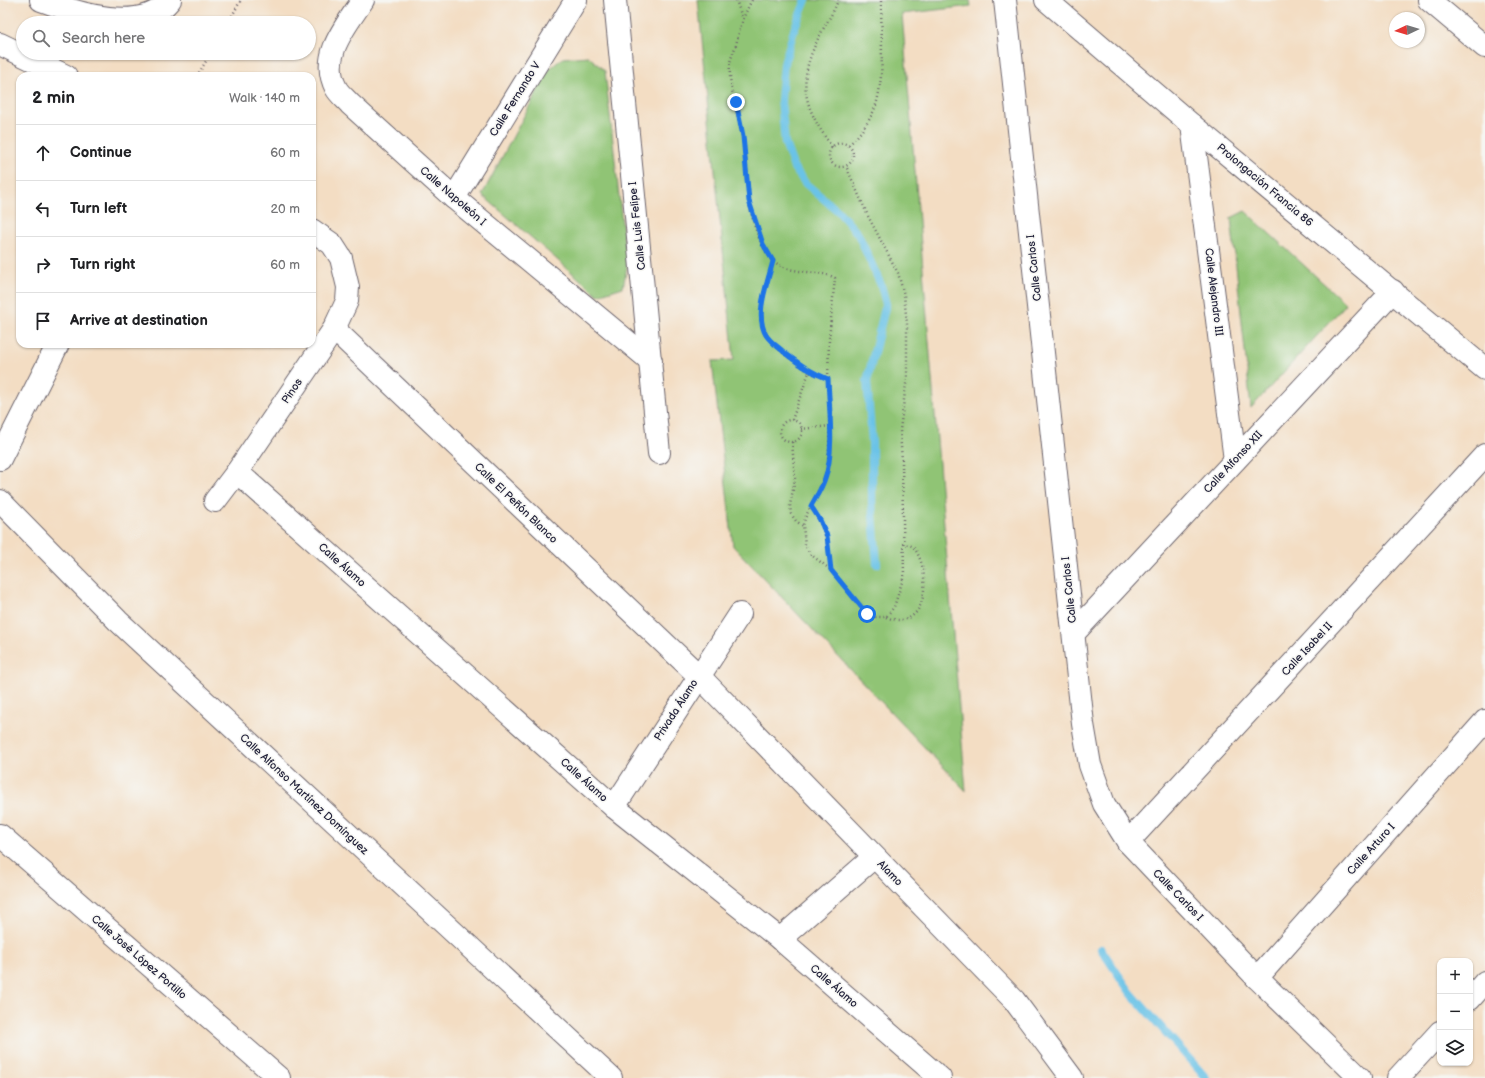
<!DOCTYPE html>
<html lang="en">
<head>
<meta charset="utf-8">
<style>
	body { margin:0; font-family:"Balsamiq Sans",sans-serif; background:#f2f2f2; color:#202124 }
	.controls { position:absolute; right:12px; bottom:12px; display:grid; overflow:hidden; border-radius:8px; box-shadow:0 1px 3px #0004 }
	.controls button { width:36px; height:36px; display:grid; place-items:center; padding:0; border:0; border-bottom:1px solid #e0e0e0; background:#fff; color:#202124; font:20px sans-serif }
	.compass { position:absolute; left:1389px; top:12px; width:36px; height:36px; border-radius:50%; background:#fff; box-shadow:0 1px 3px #0004; rotate:266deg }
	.stop { position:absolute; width:12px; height:12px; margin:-9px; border:3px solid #1a73e8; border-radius:50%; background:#fff }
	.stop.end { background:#1a73e8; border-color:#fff; box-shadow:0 1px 4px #0008 }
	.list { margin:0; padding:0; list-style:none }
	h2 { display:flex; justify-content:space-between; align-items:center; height:52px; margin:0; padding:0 16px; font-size:17px }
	h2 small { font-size:13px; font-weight:400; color:#757577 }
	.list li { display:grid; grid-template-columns:26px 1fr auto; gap:12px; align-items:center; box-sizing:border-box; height:56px; padding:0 16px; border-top:1px solid #e0e0e0 }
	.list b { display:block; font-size:15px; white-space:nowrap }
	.list em { font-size:13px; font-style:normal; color:#757577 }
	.icon { flex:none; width:22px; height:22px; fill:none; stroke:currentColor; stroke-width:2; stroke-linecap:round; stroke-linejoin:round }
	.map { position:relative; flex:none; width:1485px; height:1078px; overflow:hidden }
	.search { position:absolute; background:#fff; box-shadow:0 1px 3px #0004; left:16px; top:16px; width:300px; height:44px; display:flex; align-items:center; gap:10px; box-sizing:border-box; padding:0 14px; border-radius:22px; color:#757577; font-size:15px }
	.panel { position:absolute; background:#fff; box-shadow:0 1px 3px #0004; left:16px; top:72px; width:300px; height:276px; border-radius:12px }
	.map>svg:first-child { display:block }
	.green { fill:#90c475; stroke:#597358 }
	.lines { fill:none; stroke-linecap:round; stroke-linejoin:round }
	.stream { stroke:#6ac3e7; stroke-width:8 }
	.street-casing { stroke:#6b636b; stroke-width:24 }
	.path { stroke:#6b636b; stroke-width:2.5; stroke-dasharray:1 3; stroke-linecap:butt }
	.street { stroke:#fff; stroke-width:22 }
	.route { stroke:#1a73e8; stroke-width:5 }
	.labels { text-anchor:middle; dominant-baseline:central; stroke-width:3; stroke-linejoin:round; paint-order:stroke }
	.street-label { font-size:11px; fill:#22223b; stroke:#f6f6f2 }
</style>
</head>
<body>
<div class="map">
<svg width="1485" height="1078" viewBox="0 0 1485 1078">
	<rect width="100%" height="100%" fill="#f6f6f2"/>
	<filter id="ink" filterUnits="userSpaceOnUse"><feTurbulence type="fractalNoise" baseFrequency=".025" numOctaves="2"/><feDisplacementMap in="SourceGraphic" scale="8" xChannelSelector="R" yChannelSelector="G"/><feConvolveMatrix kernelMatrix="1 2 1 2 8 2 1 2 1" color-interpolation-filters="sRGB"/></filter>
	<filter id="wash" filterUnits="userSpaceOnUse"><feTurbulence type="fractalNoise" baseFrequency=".012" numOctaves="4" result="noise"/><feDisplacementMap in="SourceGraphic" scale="16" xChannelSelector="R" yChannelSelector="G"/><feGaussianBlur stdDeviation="0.9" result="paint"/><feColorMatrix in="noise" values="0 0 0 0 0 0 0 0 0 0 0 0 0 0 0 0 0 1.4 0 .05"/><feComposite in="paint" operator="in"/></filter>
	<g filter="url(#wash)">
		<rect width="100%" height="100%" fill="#f3ddc3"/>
		<g class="green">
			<path d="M698,0h272l1,6 -69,8 64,777 -233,-245 -21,-185 22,-1z"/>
			<path d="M588,56l17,15 22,196 -4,20 -25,8 -116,-100 67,-126 14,-11z"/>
			<path d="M1245,211l101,93 -95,104 -20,-190z"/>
		</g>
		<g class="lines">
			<g class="stream">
				<path d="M806,0l-11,27 -11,37 -3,36 4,43 9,25 12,16 32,27 20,23 23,51 5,19 -19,77 5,62v60l5,61"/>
				<path d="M1101,949l29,43 76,86"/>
			</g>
		</g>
	</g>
	<g filter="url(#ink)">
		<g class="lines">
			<defs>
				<g id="street">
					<path d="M41,0c35,13 101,35 129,0"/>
					<path d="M363,0c-17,26 -44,56 -27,88 3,6 10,11 14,16l104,94 197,163"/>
					<path d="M615,0l44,453"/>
					<path d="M1005,0l78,724 7,41 14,39 24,38 129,136 103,100"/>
					<path d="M1046,0l146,125 293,244"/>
					<path d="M1429,0l56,47"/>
					<path d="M0,44l66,32"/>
					<path d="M1192,125l43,335"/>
					<path d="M454,198l122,-198"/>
					<path d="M334,329l365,347 315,324 58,78"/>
					<path d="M0,459l58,-115"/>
					<path d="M237,472l377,335 166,132 160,139"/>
					<path d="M0,501l118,120 493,457"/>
					<path d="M215,501l22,-29 97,-143 13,-28 1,-14 -7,-29 -9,-14 -20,-14"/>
					<path d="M1074,633l319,-342"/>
					<path d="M614,807l126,-193"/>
					<path d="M0,835l279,243"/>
					<path d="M1128,842l357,-387"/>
					<path d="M780,939l94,-82"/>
					<path d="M1257,978l228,-257"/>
					<path d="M1470,999l15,-17"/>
					<path d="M1398,1078l42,-46"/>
				</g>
			</defs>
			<use href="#street" class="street-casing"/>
			<g class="path">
				<path d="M736,0l6,17"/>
				<path d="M752,0c-9,16 -12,28 -16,45 -2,6 -5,12 -6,18 -2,23 8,49 12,71 8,42 1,90 30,125 14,17 49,10 63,19l-6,61 -1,40 2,47 -2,41 -3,11 -20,40 -2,8 1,9 1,10 5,9 21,16 36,44 9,3h10l8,-10 10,-31 -2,-114 -2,-32 7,-53v-53l-3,-29 -6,-22 -30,-57 -22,-50"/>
				<path d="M228,23l13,-23"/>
				<path d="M197,76l14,-23"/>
				<circle cx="841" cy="155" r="12"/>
				<path d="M849,145c11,-11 22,-25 27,-40 9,-30 5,-74 5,-105"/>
				<path d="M832,147c-30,-43 -36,-66 -11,-114 6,-11 13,-21 17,-33"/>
				<path d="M773,261c-5,21 -20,54 -6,75 9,14 29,25 42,36"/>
				<path d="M792,420l17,-48 19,7"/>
				<circle cx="791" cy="431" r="11"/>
				<path d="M801,429l29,-3"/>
				<path d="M792,442l3,37 -5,26 1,9 5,7 7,5"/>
				<path d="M811,506c14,21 18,40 20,64"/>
				<path d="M886,617c45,18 45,-51 27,-70 -2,-2 -6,-2 -9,-3"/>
			</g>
			<use href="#street" class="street"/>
		</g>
	</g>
	<g class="lines" filter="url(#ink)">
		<path class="route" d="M736,102l7,34 6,65 14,43 10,17c-5,21 -19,53 -7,74 5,8 14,13 20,19 15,11 24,18 42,25 1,28 7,73 -3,99 -3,10 -9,19 -14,28l9,14 7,16 4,34 36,44"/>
	</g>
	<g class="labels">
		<g class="street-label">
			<text transform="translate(515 99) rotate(-58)">Calle Fernando V</text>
			<text transform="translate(1265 185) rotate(40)">Prolongación Francia 86</text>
			<text transform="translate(453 196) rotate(41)">Calle Napoleón I</text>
			<text transform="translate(637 226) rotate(-96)">Calle Luis Felipe I</text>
			<text transform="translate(1034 268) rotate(-96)">Calle Carlos I</text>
			<text transform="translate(1214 292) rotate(83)">Calle Alejandro III</text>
			<text transform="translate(292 391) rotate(-56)">Pinos</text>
			<text transform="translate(1233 462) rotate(-47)">Calle Alfonso XII</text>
			<text transform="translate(516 503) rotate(44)">Calle El Peñón Blanco</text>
			<text transform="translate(342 565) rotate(42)">Calle Álamo</text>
			<text transform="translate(1069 590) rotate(-96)">Calle Carlos I</text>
			<text transform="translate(1307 649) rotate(-47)">Calle Isabel II</text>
			<text transform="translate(676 710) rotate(-57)">Privada Álamo</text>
			<text transform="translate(584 780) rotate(42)">Calle Álamo</text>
			<text transform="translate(304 794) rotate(43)">Calle Alfonso Martínez Domínguez</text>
			<text transform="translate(1371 849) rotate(-48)">Calle Arturo I</text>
			<text transform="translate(890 873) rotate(46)">Alamo</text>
			<text transform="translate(1178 895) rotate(46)">Calle Carlos I</text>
			<text transform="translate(139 957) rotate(41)">Calle José López Portillo</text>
			<text transform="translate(834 986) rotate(41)">Calle Álamo</text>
		</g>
	</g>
</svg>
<div class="controls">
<button>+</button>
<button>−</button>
<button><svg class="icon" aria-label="layers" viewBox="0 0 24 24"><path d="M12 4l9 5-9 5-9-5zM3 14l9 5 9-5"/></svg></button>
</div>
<svg class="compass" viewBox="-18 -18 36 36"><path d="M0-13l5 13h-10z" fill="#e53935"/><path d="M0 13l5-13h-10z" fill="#757577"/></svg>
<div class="stop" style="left:867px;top:614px"></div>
<div class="stop end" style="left:736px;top:102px"></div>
<div class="search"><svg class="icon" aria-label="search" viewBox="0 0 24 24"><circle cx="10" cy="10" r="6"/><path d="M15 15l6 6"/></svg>Search here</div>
<section class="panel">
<h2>2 min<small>Walk · 140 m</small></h2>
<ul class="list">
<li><svg class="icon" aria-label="ahead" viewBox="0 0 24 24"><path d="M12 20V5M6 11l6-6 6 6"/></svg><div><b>Continue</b></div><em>60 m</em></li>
<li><svg class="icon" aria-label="left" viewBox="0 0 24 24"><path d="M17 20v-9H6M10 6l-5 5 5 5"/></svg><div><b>Turn left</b></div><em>20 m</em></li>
<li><svg class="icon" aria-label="right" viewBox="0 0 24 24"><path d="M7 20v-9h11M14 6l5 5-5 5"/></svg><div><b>Turn right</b></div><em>60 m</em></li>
<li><svg class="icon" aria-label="arrive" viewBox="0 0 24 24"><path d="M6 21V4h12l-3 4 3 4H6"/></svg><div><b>Arrive at destination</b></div></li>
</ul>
</section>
</div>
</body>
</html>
